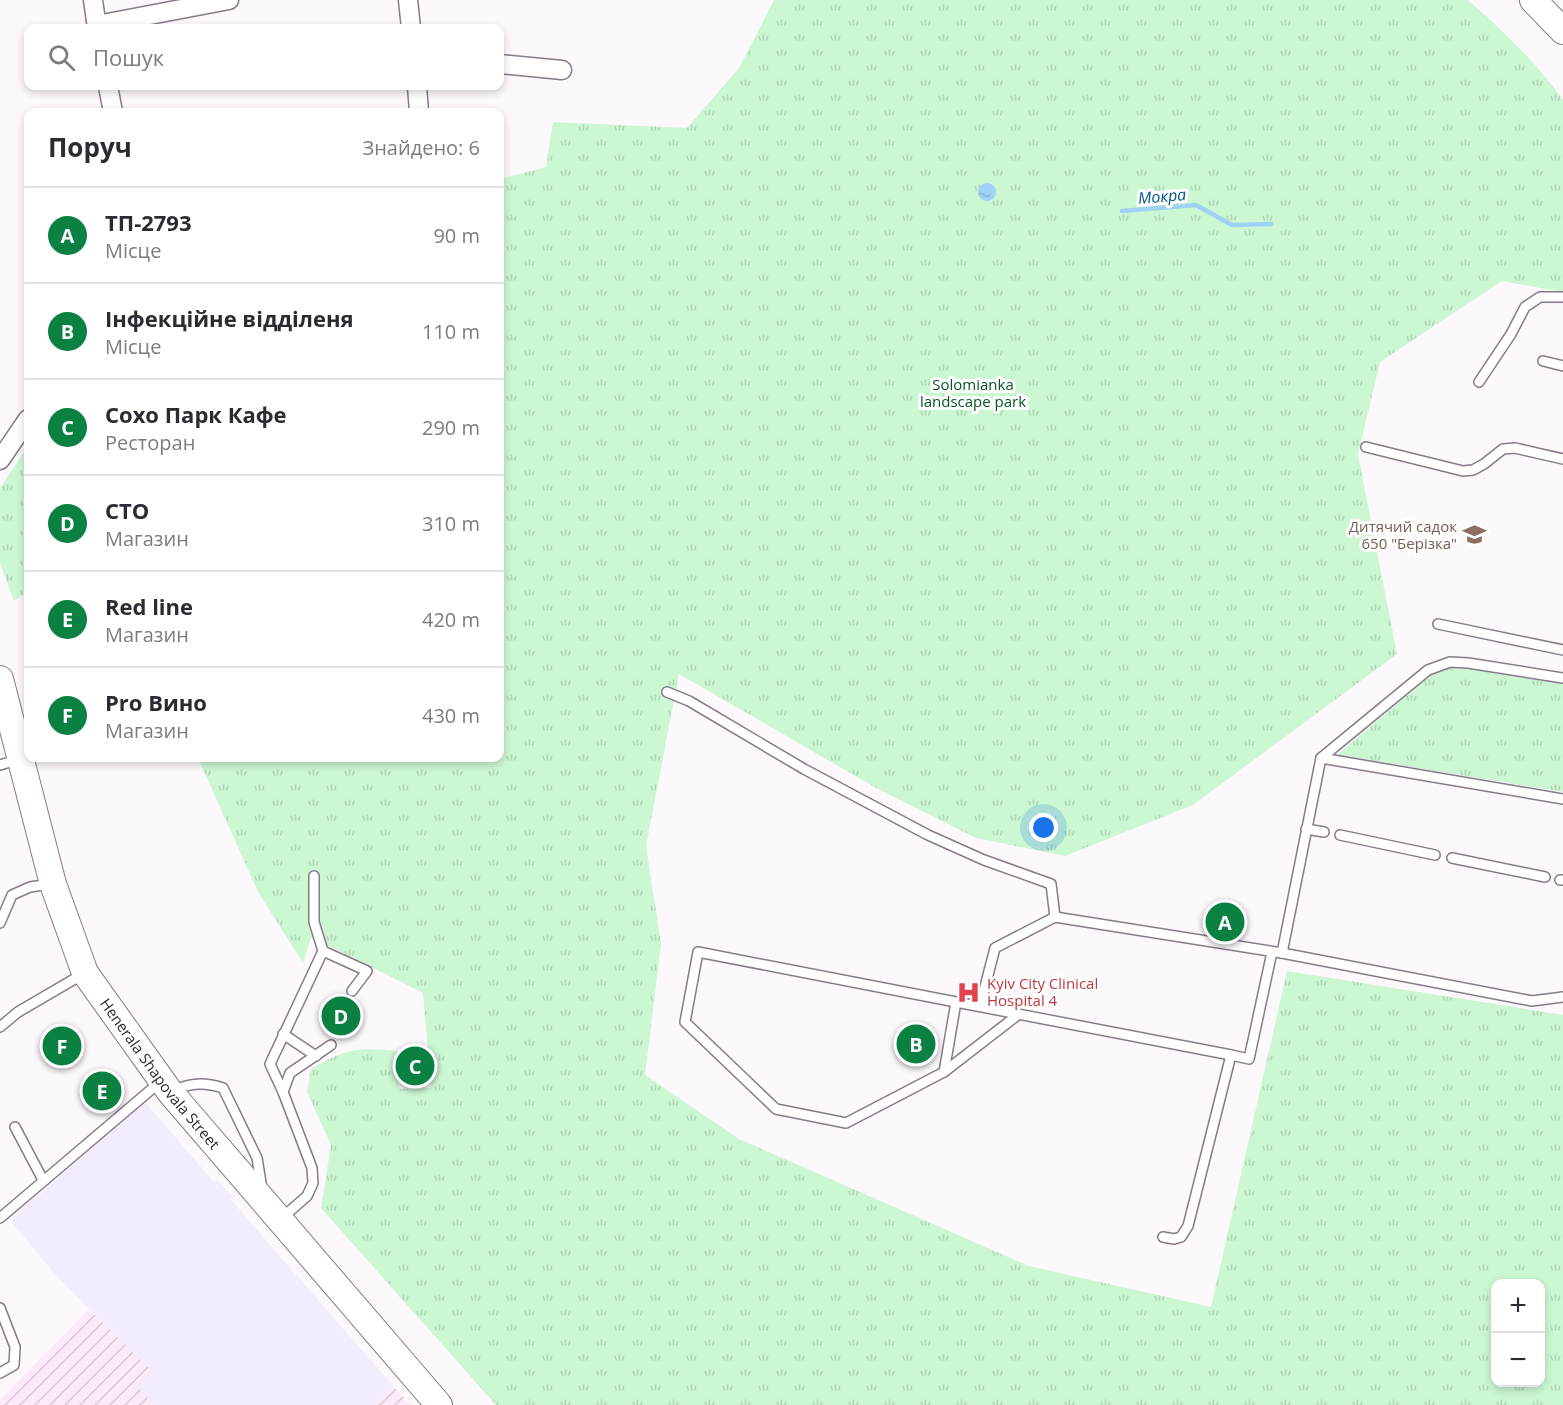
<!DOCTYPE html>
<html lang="uk">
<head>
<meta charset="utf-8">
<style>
	body { margin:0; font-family:"Open Sans",sans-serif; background:#f2f2f3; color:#2b2b33 }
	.controls { position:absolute; right:18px; bottom:18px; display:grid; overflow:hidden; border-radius:12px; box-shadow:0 3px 9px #0003 }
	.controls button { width:54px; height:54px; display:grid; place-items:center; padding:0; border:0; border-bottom:2px solid #e1e1e2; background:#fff; color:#2b2b33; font:30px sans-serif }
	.you { position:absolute; left:1044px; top:828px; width:21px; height:21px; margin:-15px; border:4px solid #fff; border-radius:50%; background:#1a73e8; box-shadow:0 0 0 9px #1a73e833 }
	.badge { display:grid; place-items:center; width:39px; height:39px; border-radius:50%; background:#0b8043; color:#fff; font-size:20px; font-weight:700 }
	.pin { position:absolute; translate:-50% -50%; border:3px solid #fff; box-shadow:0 2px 6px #0006 }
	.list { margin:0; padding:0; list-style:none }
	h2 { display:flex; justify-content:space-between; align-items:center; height:78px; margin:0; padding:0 24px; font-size:26px }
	h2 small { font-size:20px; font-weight:400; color:#7c7c81 }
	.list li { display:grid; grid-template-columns:39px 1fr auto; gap:18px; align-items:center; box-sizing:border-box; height:96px; padding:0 24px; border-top:2px solid #e1e1e2 }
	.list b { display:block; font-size:22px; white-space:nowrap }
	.list p { margin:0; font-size:20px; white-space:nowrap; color:#7c7c81 }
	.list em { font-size:20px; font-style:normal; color:#7c7c81 }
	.icon { flex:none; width:33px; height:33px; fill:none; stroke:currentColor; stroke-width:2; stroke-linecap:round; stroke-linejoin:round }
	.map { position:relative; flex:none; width:1563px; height:1405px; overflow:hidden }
	.search { position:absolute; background:#fff; box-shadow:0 3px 9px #0003; left:24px; top:24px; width:480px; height:66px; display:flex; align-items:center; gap:15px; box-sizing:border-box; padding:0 21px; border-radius:12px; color:#7c7c81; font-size:22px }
	.panel { position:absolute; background:#fff; box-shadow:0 3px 9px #0003; left:24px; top:108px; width:480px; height:654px; border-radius:12px }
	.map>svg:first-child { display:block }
	.commercial { fill:#f3ecfd }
	.industrial { fill:url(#industrial-furrows) }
	.park { fill:url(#park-tufts); fill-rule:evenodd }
	.water { fill:url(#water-ripples) }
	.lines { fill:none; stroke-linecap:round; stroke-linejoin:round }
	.stream { stroke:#a0d2f8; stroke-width:4.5 }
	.lane-casing { stroke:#88798b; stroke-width:12 }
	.street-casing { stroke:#88798b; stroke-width:21 }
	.secondary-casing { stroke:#88798b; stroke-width:28 }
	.lane { stroke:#fff; stroke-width:9 }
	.street { stroke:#fff; stroke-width:18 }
	.secondary { stroke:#fff; stroke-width:26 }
	.labels { text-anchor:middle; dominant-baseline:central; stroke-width:6; stroke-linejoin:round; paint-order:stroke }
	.park-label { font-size:15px; fill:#065424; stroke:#fff }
	.education-label { font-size:15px; fill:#785e54; stroke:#fff; text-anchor:end }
	.health-label { font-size:15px; fill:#be3a42; stroke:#fff; text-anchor:start }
	.street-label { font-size:15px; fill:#2c262d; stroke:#fff }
	.water-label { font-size:16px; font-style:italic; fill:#005585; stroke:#fff }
</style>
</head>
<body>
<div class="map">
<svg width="1563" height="1405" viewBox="0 0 1563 1405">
	<defs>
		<pattern id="industrial-furrows" width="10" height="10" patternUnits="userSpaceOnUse" patternTransform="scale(1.5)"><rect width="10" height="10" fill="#fce9f9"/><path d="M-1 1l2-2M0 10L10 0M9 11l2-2" fill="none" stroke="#d8c8d6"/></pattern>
		<pattern id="park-tufts" width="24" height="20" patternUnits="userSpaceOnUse" patternTransform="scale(1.5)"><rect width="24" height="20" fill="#ccf7d3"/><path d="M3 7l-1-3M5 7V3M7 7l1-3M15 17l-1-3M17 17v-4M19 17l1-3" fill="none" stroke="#afd4b5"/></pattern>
		<pattern id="water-ripples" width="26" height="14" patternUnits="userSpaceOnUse" patternTransform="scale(1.5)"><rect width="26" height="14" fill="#a0d2f8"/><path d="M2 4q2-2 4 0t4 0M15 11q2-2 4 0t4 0" fill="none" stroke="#8ab4d5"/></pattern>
	</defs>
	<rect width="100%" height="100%" fill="#fcf8fc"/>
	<path class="commercial" d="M145,1102l69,80 3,-2 16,17 -2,3 163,187 -19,18h-221l-17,-19 15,-14 -97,-98 -45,-54z"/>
	<g class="industrial">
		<path d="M89,1309l64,63 -16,14 17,19h-154v-5z"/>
		<path d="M394,1387l17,18h-36z"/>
	</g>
	<g class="park">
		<path d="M774,0h694c34,30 69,63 95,100v192l-61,-11 -122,81 -22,92 39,200 -204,151 -128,51 -89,-18 -98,-49 -199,-115 -33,172 15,98 -16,131 94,64 290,127 182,41 76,-336 276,44v390h-1067l-175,-197 10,-63 -24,-53 4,-23c36,-21 45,-22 86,-18l2,38 32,-1 -8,-95 -112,-56 -8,26 -45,-71 -60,-134h302v-579l46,-12 7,-45 134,6 52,-60zM1496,1284h44v98h-44z"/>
		<path d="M28,446v145l-14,10 -14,-38v-75z"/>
		<path d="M1451,668l20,1 92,15v108l-226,-37 94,-80z"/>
	</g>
	<circle class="water" cx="987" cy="192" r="9"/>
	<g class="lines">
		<path class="stream" d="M1122,211l74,-6 36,20 39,-1"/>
		<defs>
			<g id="lane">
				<path d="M1543,361l20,5"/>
				<path d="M1479,382l32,-48 14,-27 15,-10h23"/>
				<path d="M1366,447l97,24 10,-1 11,-6 19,-15 12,-1 48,11"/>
				<path d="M1438,624l125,26"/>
				<path d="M667,692l22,9 115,68 124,66 56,25 67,24 4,33"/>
				<path d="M1321,758l242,41"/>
				<path d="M0,765l20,-6"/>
				<path d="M1306,829l18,3"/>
				<path d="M1340,835l95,20"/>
				<path d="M1452,858l93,19"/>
				<path d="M314,876v46l9,29"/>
				<path d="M1560,880h3"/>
				<path d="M0,923l12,-28 18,-8 20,-3"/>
				<path d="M1282,953l39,-195 107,-88 22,-8 18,1 95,15"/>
				<path d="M956,1002l-258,-50 -13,70 91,87 70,14 98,-51 12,-70 275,53"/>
				<path d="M980,1006l15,-58 60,-31 227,36 250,48 31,-4"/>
				<path d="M0,1027l18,-15 65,-38"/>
				<path d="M283,1034l33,22"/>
				<path d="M944,1072l75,-58"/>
				<path d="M173,1090c19,-7 31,-8 50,-2l34,70 5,31"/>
				<path d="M283,1092l-13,-28 53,-113 44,20 -15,20"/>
				<path d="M15,1127l28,53"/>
				<path d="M0,1218l160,-136"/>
				<path d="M282,1218l25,-22 6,-13 -1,-15 -29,-76 7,-19 41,-28"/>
				<path d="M1163,1237l11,2 7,-2 7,-11 43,-171 18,4 23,-107"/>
				<path d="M0,1308l15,39 -1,18 -14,8"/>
			</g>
			<g id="street">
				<path d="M93,0l4,28"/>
				<path d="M408,0l3,28"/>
				<path d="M97,25l132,-25"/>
				<path d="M500,64l62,6"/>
				<path d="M108,86l5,26"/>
				<path d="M417,86l2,26"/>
				<path d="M0,460l28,-41"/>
			</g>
			<g id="secondary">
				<path d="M1533,0l30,31"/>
				<path id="s1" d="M0,679l53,205 32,89 85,119 269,313"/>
			</g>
		</defs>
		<use href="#lane" class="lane-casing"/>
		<use href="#street" class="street-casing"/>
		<use href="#secondary" class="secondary-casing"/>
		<use href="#lane" class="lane"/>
		<use href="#street" class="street"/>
		<use href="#secondary" class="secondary"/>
	</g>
	<defs>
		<symbol id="school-bare" viewBox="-9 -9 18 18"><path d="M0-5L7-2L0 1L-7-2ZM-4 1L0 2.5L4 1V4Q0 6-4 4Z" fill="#8d6e63" stroke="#fff" stroke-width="2.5" paint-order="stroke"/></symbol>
		<symbol id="hospital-bare" viewBox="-9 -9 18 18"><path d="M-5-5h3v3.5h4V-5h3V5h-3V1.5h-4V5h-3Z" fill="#e0444e" stroke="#fff" stroke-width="2.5" paint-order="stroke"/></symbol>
	</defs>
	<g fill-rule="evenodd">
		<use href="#school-bare" x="1458" y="518" width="33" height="33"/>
		<use href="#hospital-bare" x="952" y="976" width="33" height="33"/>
	</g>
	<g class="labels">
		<g class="park-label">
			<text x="973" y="384">Solomianka<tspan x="973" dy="17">landscape park</tspan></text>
		</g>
		<g class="education-label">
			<text x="1457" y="526">Дитячий садок<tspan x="1457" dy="17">650 "Берізка"</tspan></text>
		</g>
		<g class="health-label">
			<text x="987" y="983">Kyiv City Clinical<tspan x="987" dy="17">Hospital 4</tspan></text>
		</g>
		<g class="street-label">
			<text stroke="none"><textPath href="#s1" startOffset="432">Henerala Shapovala Street</textPath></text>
		</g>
		<g class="water-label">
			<text transform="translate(1162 196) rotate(-5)">Мокра</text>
		</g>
	</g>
</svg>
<div class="controls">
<button>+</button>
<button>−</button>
</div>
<div class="you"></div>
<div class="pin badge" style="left:1225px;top:922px">A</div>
<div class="pin badge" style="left:916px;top:1044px">B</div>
<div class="pin badge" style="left:415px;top:1066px">C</div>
<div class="pin badge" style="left:341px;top:1016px">D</div>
<div class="pin badge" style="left:102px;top:1091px">E</div>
<div class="pin badge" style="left:62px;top:1046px">F</div>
<div class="search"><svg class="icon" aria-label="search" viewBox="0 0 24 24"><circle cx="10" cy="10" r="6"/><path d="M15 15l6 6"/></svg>Пошук</div>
<section class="panel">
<h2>Поруч<small>Знайдено: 6</small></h2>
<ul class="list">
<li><span class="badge">A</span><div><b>ТП-2793</b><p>Місце</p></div><em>90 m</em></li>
<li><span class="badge">B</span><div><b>Інфекційне відділеня</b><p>Місце</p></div><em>110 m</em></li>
<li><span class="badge">C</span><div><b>Сохо Парк Кафе</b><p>Ресторан</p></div><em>290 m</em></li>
<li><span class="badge">D</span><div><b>СТО</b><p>Магазин</p></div><em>310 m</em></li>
<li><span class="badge">E</span><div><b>Red line</b><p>Магазин</p></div><em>420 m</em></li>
<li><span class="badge">F</span><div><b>Pro Вино</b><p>Магазин</p></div><em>430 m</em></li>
</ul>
</section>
</div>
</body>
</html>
